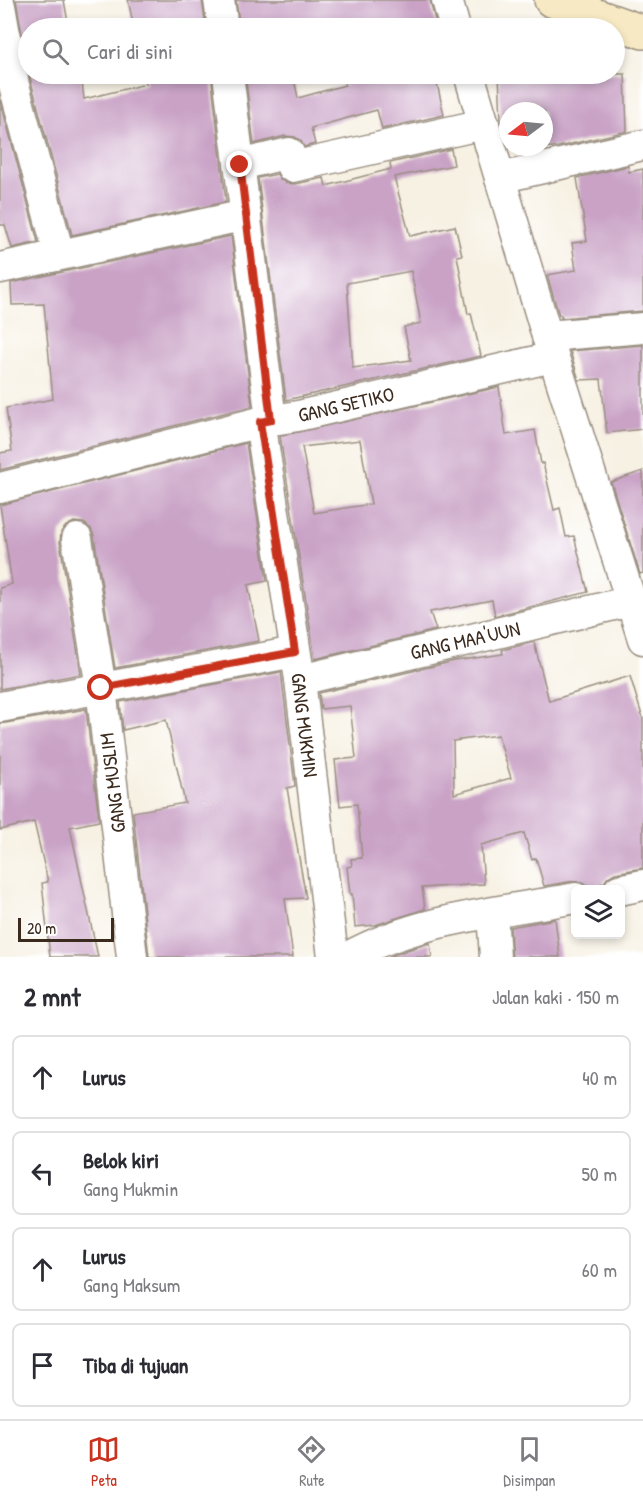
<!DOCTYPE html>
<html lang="id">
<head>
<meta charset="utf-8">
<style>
	body { margin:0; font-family:"Patrick Hand",sans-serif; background:#f2f2f3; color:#2b2b33 }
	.controls { position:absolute; right:18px; bottom:18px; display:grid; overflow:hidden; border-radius:9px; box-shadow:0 3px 9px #0003 }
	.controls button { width:54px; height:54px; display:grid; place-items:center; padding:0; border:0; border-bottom:2px solid #e1e1e2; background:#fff; color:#2b2b33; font:30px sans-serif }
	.compass { position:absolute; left:499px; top:102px; width:54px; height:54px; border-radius:50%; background:#fff; box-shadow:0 3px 9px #0003; rotate:254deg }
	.scale { position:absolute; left:18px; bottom:15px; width:96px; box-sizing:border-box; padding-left:6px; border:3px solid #3b2a1e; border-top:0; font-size:16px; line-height:21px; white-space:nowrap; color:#3b2a1e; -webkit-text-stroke:4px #fff; paint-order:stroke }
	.stop { position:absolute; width:18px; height:18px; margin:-14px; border:4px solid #c8321e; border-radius:50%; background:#fff }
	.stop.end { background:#c8321e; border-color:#fff; box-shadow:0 2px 6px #0008 }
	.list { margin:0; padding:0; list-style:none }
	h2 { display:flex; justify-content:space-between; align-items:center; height:78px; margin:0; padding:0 24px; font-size:26px }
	h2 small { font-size:20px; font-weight:400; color:#7c7c81 }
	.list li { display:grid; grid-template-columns:39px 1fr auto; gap:18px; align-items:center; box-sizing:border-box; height:84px; margin:0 12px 12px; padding:0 12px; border:2px solid #e1e1e2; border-radius:9px }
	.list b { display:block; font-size:22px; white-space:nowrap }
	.list p { margin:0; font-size:20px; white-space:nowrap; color:#7c7c81 }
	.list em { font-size:20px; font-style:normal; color:#7c7c81 }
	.icon { flex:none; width:33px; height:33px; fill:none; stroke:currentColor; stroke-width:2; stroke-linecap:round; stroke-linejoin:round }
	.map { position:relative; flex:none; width:643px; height:957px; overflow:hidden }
	.search { position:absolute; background:#fff; box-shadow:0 3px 9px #0003; left:18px; right:18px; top:18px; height:66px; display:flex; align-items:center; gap:15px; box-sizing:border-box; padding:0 21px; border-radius:33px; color:#7c7c81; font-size:22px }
	.sheet { height:462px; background:#fff }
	nav { display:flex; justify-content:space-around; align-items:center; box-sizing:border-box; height:84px; border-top:2px solid #e1e1e2; background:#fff; font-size:16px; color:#7c7c81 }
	nav a { display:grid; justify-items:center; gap:3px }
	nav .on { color:#c8321e }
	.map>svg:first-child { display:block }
	.building { fill:#c9a2c6; fill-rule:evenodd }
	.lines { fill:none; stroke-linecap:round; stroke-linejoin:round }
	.street-casing { stroke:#998e80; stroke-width:33 }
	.secondary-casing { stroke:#998e80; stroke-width:36 }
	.street { stroke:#fff; stroke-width:30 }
	.secondary { stroke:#f7e9c3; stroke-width:33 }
	.route { stroke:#c8321e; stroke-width:8 }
	.labels { text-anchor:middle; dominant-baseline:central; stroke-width:6; stroke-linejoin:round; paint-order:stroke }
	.street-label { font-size:20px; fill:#3b2a1e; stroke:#fff }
</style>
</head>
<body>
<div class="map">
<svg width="643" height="957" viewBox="0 0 643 957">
	<rect width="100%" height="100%" fill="#fff"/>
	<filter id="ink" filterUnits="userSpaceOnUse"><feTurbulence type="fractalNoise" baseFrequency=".0167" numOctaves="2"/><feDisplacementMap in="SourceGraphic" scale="12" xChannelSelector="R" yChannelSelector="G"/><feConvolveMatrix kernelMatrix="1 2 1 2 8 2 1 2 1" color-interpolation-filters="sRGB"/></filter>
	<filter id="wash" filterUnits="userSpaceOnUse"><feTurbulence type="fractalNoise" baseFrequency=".008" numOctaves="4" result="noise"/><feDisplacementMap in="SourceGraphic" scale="24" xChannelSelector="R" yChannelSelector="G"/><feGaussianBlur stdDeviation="1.35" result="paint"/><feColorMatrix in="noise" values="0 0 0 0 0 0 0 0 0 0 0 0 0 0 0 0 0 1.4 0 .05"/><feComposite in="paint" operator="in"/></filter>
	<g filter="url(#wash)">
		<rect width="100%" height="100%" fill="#f7f1e3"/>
		<g id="blocks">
			<g class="building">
				<path d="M16,0h48l5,28h-41v40z"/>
				<path d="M128,0h74l4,28h-72z"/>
				<path d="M236,0h194l6,25 -15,3h-181z"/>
				<path d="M29,74h52l3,25 62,-15 -2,-10h67l15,128 -154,33z"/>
				<path d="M245,74h48l5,24 47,-13 -2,-11h92l9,41 -62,14 -5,-19 -66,18 4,16 -11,3 -3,-6 -6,-4 -10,-1 -31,8z"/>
				<path d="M499,74h126l2,57 -69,16 -49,1 35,-1v-36h-36v34l-7,-24z"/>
				<path d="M0,99l38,143 -26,6 -7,-23h-5z"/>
				<path d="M451,149l3,16 -60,12 16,59 45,-10 7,29 -5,1 11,58 3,-1 10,43 -195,44 -28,-222 19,-4 3,5 6,4 9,1 29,-6 2,8 65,-17 -1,-6zM411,271l10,52 -17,4 7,33 -58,8 -6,-85z"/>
				<path d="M628,166l1,6 14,-3v142l-82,7v-3h-2l-12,-40 29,-5 -4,-27 15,-2 -10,-63z"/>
				<path d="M231,236l21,170 -252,64v-17l12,-2 -6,-43 47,-9 -9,-95 -32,1 -1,-22z"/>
				<path d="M643,345v84l-36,4 -6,-54 -22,1 -9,-29z"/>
				<path d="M499,387l7,48 29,-5 6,34 2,-1 11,47 6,-2 6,29 8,-1 14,56 -93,24 -3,-16 -62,12 6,18 -121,29 -35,-223zM360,440l11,64 -57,9 -12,-66z"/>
				<path d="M246,443l21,138 -19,4 11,56 -144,27 -21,-132 -3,-7 -7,-6 -10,-1 -8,4 -5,6 -1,10 21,132 -81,15v-101l12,-4 -12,-79z"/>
				<path d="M643,471v102l-3,1 -29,-92z"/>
				<path d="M534,642l15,59 81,-25 13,43v149l-28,5 -7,4 -4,6 -15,3 -7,-4 -8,-1 -30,5 -8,-28 -4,2 -8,-27 -43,12 3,39 -62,4 3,21 -50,16 -20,2 -3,-33h-2l-3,-27 5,-1 -1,-7 11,-1 -5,-54 -17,2 -5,-46 21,-2 -6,-52 -29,3 -2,-16 136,-32 48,-7 -1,-4zM498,735l13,43 -57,16 -1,-53z"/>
				<path d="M281,672l14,114 -8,2 19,110 -21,1 8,58h-144l-16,-145 52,-9 -19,-83 -43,10 -3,-28z"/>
				<path d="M86,709l13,112 -29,6 28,130h-48l-8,-74 6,-1 -14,-60 -34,8v-106z"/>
				<path d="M555,919l5,38h-48l-2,-30z"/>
				<path d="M430,943l2,14h-43l18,-7z"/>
			</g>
		</g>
	</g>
	<g filter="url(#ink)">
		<use href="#blocks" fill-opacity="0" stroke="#998e80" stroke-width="1.5"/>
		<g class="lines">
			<defs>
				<g id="street">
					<path d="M219,0l4,28"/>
					<path d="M447,0l8,28"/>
					<path d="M0,6l14,79 45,169"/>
					<path d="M228,74l43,346"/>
					<path d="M469,74l78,262 96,303"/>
					<path d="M240,165l49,-12 3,14 192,-43"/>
					<path d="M500,178l143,-33"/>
					<path d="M0,268l246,-53"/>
					<path d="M547,336l96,-8"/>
					<path d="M260,422l40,258 33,277"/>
					<path d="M0,488l260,-66 38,-6 255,-59"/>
					<path d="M77,539l24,149 31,269"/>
					<path d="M300,680l331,-79"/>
					<path d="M0,707l295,-55"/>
					<path d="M619,890l24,-5"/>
					<path d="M492,913l3,44"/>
					<path d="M348,957c68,-38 152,-45 228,-59"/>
				</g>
				<path id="secondary" d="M551,0l92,32"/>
			</defs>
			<use href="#street" class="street-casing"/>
			<use href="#secondary" class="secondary-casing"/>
			<use href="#street" class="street"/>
			<use href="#secondary" class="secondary"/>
		</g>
	</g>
	<g class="lines" filter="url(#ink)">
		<path class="route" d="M101,688l194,-36 -35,-230 11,-2 -31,-255"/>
	</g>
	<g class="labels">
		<g class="street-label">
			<text transform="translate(346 404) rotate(-13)">GANG SETIKO</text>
			<text transform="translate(465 640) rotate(-13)">GANG MAA'UUN</text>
			<text transform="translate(305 725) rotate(83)">GANG MUKMIN</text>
			<text transform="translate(112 783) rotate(-97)">GANG MUSLIM</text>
		</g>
	</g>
</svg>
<div class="controls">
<button><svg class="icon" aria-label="layers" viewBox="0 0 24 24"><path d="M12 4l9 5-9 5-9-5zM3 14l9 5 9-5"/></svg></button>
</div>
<svg class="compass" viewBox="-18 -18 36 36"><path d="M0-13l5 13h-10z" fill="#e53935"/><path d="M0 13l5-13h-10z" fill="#7c7c81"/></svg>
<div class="scale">20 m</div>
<div class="stop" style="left:101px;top:688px"></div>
<div class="stop end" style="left:240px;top:165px"></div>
<div class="search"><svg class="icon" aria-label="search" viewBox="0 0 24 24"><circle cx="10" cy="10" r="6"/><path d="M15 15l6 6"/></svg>Cari di sini</div>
</div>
<section class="sheet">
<h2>2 mnt<small>Jalan kaki · 150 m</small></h2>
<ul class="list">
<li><svg class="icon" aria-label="ahead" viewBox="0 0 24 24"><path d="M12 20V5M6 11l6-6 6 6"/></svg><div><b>Lurus</b></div><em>40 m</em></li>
<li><svg class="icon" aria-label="left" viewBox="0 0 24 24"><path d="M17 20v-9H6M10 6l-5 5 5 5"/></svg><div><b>Belok kiri</b><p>Gang Mukmin</p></div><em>50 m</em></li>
<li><svg class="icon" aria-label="ahead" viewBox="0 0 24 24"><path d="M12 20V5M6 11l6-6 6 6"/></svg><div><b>Lurus</b><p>Gang Maksum</p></div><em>60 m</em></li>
<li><svg class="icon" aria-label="arrive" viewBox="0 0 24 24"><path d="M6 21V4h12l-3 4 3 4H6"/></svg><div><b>Tiba di tujuan</b></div></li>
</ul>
</section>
<nav>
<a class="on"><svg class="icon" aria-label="map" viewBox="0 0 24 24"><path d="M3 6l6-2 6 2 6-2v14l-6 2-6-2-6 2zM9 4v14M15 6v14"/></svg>Peta</a>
<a><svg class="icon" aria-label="directions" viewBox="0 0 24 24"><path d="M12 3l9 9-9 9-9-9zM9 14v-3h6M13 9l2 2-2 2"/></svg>Rute</a>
<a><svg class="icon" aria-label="saved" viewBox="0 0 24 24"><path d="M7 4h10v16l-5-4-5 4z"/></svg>Disimpan</a>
</nav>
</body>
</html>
